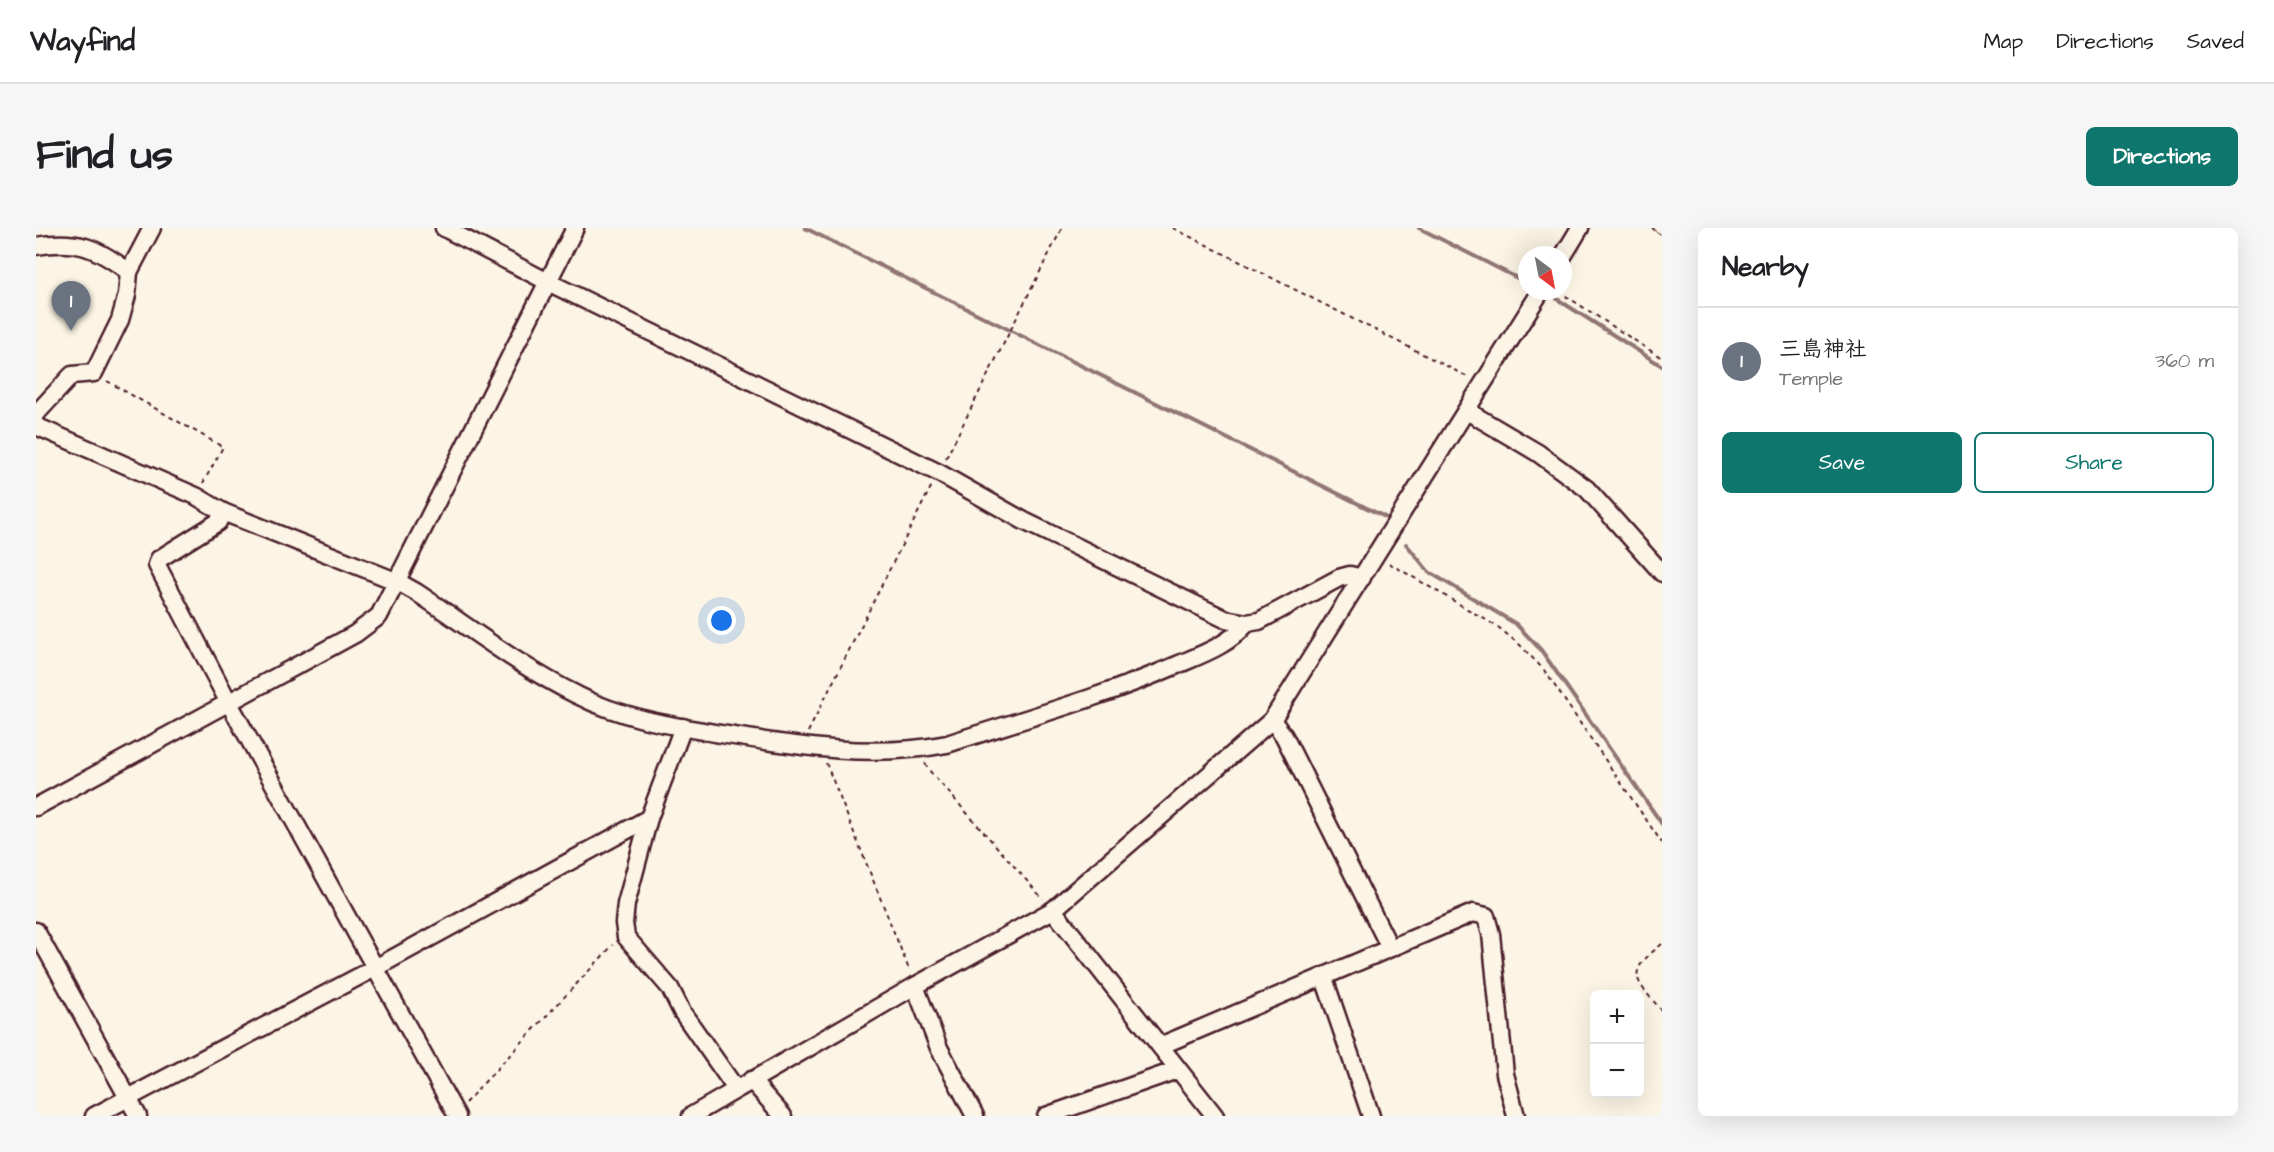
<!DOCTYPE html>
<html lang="en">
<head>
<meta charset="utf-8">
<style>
	body { margin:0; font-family:"Architects Daughter","Klee One",sans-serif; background:#f6f6f6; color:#202124 }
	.controls { position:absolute; right:18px; bottom:18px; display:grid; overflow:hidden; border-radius:9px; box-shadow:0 6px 24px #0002 }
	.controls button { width:54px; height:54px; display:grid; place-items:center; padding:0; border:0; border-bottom:2px solid #e0e0e0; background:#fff; color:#202124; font:30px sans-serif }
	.compass { position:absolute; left:1482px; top:18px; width:54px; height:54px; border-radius:50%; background:#fff; box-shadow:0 6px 24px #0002; rotate:148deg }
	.you { position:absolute; left:686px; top:393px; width:21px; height:21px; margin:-15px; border:4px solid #fff; border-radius:50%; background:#1a73e8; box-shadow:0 0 0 9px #1a73e833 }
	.badge { display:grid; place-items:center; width:39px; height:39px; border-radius:50%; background:#0f766e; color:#fff; font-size:20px; font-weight:700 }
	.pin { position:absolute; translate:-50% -50px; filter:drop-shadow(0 2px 3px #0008) }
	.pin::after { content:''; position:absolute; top:32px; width:21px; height:18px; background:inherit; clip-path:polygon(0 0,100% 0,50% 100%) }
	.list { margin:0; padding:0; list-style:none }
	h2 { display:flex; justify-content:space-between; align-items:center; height:78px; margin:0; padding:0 24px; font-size:26px }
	h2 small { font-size:20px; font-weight:400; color:#757577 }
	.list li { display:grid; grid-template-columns:39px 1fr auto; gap:18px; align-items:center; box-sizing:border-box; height:108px; padding:0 24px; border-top:2px solid #e0e0e0 }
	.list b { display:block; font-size:22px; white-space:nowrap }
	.list p { margin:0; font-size:20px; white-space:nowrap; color:#757577 }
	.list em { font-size:20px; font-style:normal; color:#757577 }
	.actions { display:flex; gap:12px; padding:18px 24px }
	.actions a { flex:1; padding:14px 0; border:2px solid #0f766e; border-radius:9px; text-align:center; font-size:21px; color:#0f766e }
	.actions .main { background:#0f766e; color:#fff }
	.map { position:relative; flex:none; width:1626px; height:888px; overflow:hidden; border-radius:9px }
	header { display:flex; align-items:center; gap:36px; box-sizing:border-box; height:84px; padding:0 30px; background:#fff; border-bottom:2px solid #e0e0e0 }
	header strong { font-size:28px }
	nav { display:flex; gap:33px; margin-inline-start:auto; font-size:21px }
	.intro { display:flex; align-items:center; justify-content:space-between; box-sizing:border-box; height:144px; padding:0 36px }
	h1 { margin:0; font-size:42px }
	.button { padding:15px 27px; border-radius:9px; background:#0f766e; color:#fff; font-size:21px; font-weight:700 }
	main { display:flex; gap:36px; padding:0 36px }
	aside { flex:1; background:#fff; border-radius:9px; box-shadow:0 6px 24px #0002 }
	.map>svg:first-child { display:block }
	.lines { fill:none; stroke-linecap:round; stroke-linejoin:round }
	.stream { stroke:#917474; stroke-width:4 }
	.minor-casing { stroke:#4a1f2b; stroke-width:21 }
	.path { stroke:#4a1f2b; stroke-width:2; stroke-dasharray:4.5 4.5; stroke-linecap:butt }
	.minor { stroke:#fcf5e5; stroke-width:16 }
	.rail-casing { stroke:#4a1f2b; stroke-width:6 }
	.rail { stroke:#fcf5e5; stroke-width:4; stroke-dasharray:11; stroke-linecap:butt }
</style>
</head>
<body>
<header>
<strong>Wayfind</strong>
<nav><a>Map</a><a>Directions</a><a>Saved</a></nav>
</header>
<div class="intro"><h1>Find us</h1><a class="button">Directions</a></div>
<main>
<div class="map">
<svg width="1626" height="888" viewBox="0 0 1626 888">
	<rect width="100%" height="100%" fill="#fcf5e5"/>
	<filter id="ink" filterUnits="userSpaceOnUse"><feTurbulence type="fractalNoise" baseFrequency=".0167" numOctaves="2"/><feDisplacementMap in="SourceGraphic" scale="12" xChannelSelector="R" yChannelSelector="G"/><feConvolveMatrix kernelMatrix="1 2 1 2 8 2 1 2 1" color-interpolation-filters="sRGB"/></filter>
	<g filter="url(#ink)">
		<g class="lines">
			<g class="stream">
				<path d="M769,0l580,289"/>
				<path d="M1383,0l108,55"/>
				<path d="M1521,71l105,67"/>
				<path d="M1370,316l23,28 87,52 25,26 121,174"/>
			</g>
			<defs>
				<g id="minor">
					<path d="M408,0l104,54 391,191 85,48 201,98 22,4 12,-2 80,-43 11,-3 12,3"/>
					<path d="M0,18c41,-7 60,1 93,26"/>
					<path d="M1527,28l17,-28"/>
					<path d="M1431,183l71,42 49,36 75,84"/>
					<path d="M0,186l36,-39 22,-2 26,-53 7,-25 2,-23 23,-44"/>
					<path d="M0,198l160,70 27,16 175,70 18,10c53,35 104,75 161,103 44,23 96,31 144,39 75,12 150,25 226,10 77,-25 156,-47 230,-79 26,-11 52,-20 70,-42"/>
					<path d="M187,284l-5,10 -59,37 -2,6 72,138 228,413"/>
					<path d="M1236,492l12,16 106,212"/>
					<path d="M647,499l-34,91 -23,86 -2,19 2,14 44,51 12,24 54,77"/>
					<path d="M0,579l319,-173 24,-18 196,-388"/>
					<path d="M1017,682l162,206"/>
					<path d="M0,703l102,185"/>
					<path d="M1288,750l47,138"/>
					<path d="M879,758l24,62 36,68"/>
					<path d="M1124,818l313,-133 13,3 5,18 14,140 11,42"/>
					<path d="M715,852l32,36"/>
					<path d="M58,888l281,-148 274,-150"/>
					<path d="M655,888l224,-130 138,-76 219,-190 269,-429"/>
					<path d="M1010,888l131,-46"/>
				</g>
			</defs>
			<use href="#minor" class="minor-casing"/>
			<g class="path">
				<path d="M1137,0l297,150"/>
				<path d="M1522,63l104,67"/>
				<path d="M71,153l116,66 -20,36"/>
				<path d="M910,230l116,-230"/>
				<path d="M1353,335l109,64 22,18 24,25 118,173"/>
				<path d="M772,504l124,-247"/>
				<path d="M790,535l84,209"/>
				<path d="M889,535l3,6 115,130"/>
				<path d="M1626,716c-38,30 -27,35 0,67"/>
				<path d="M429,875l148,-158"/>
			</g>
			<use href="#minor" class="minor"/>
			<defs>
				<path id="rail" d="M1619,0l7,4"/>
			</defs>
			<use href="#rail" class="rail-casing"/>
			<use href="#rail" class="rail"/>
		</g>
	</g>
</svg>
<div class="controls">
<button>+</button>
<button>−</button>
</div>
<svg class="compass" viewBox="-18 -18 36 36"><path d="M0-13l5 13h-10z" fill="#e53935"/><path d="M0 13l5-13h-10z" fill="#757577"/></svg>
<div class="you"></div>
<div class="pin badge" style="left:35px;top:103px;background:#6b7280">1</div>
</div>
<aside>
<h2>Nearby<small></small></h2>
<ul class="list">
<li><span class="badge" style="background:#6b7280">1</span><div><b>三島神社</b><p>Temple</p></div><em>360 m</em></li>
</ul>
<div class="actions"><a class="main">Save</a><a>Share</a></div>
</aside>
</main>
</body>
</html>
